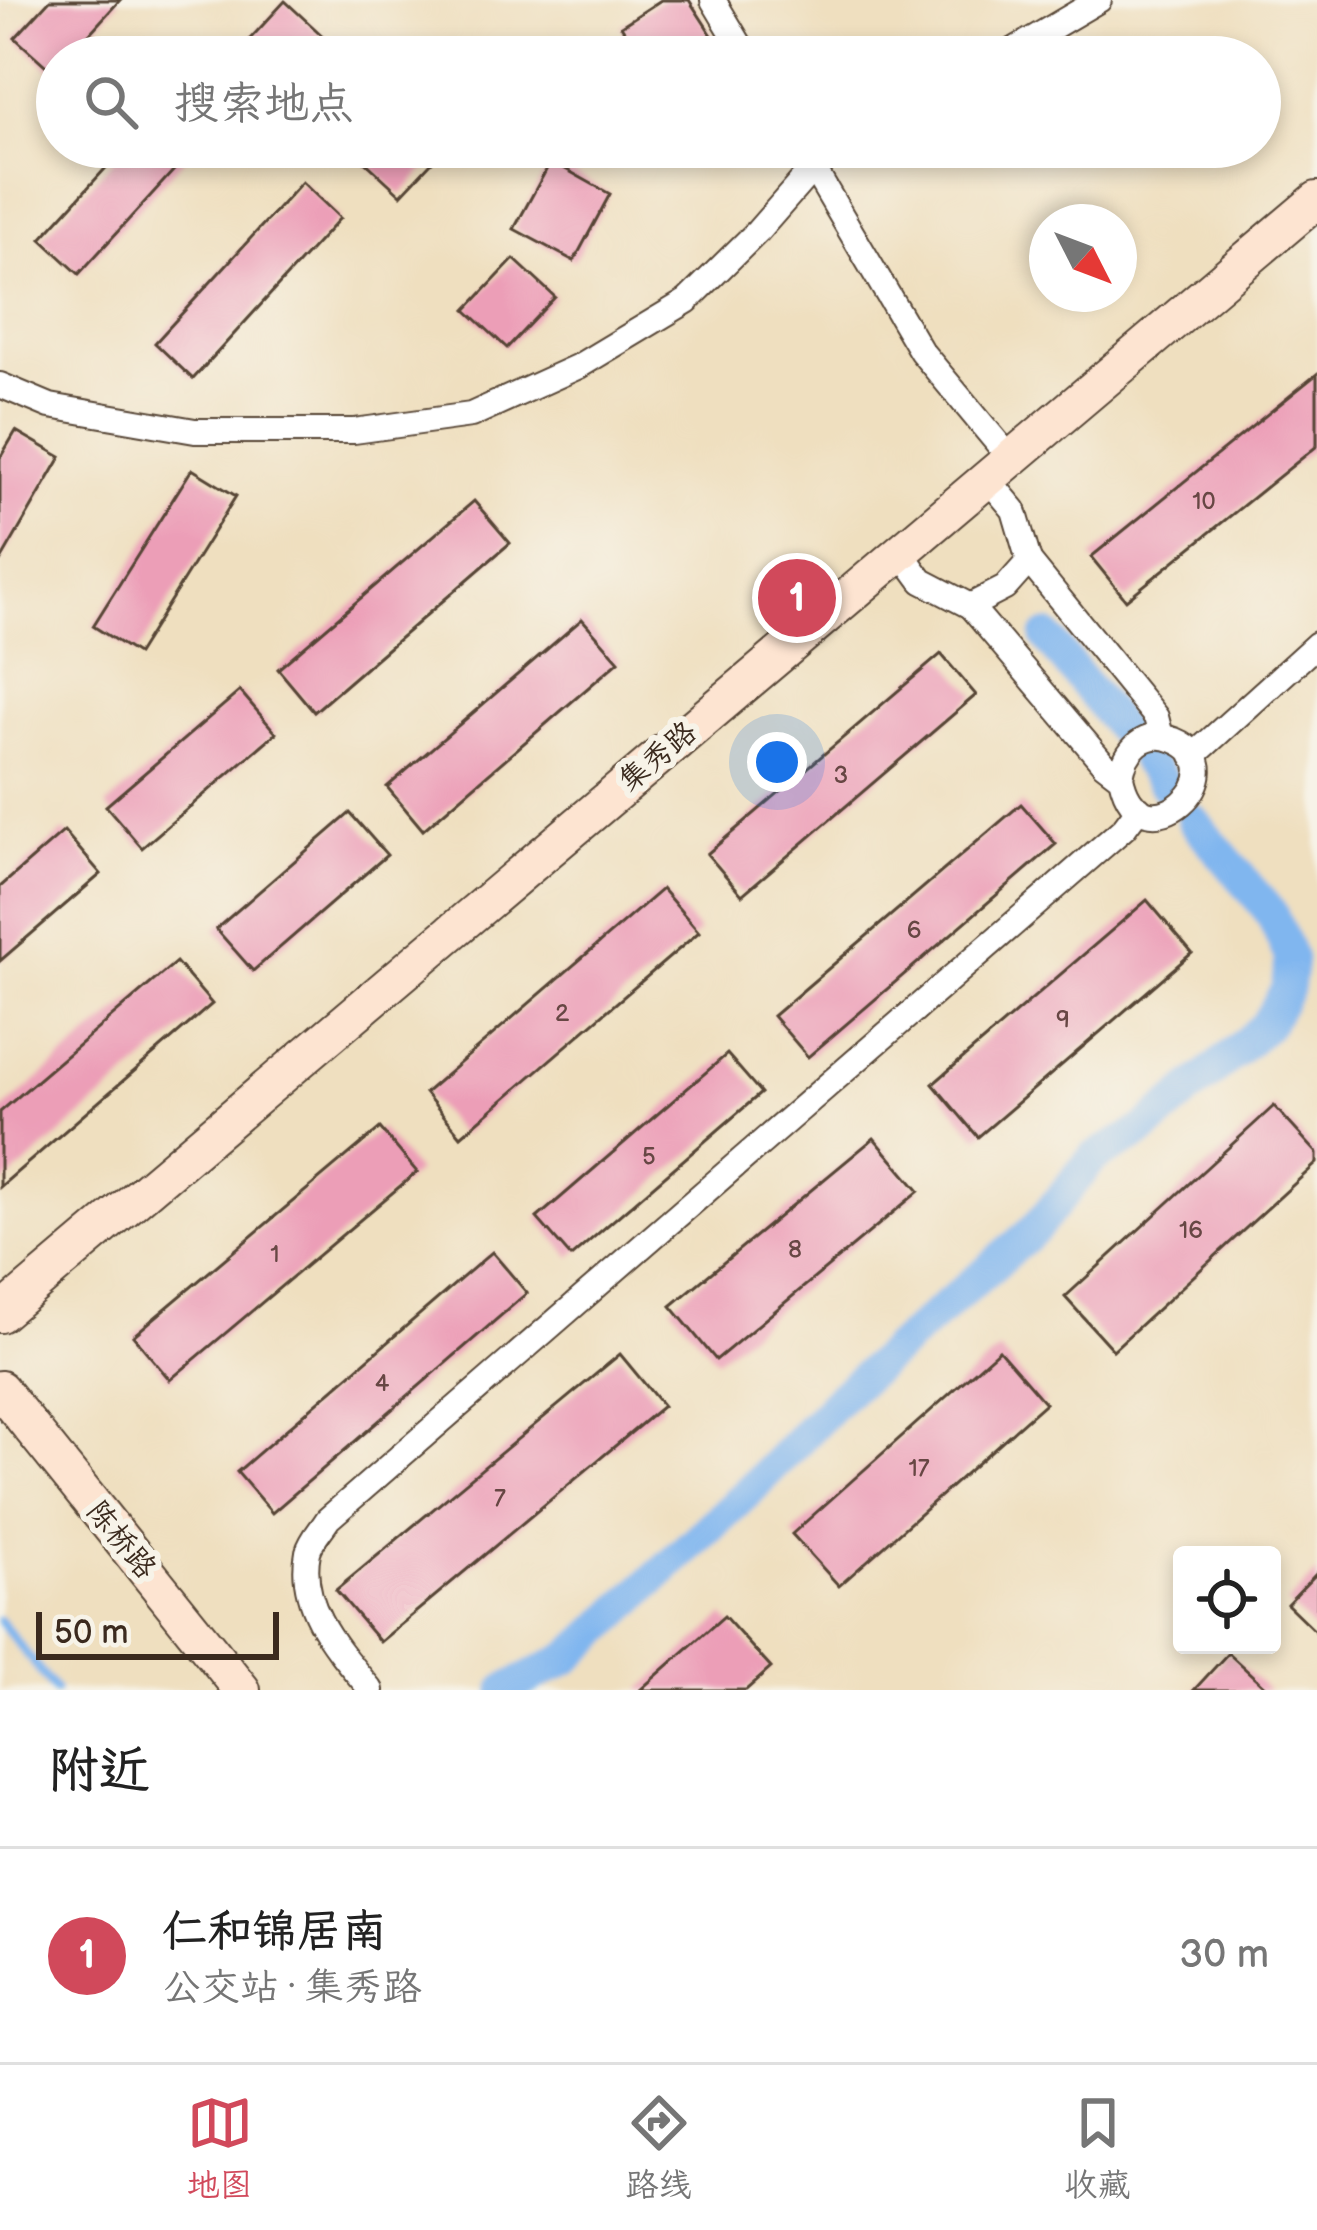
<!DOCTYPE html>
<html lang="zh">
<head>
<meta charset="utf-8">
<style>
	body { margin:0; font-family:"Balsamiq Sans","LXGW WenKai TC",sans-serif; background:#f6f6f6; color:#222 }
	.controls { position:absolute; right:36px; bottom:36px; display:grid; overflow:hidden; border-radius:12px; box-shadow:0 6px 18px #0003 }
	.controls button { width:108px; height:108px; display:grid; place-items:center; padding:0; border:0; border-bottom:3px solid #e0e0e0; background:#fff; color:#222; font:60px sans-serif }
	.compass { position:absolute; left:1029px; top:204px; width:108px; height:108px; border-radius:50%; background:#fff; box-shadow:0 6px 18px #0003; rotate:132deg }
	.scale { position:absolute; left:36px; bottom:30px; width:243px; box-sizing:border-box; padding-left:12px; border:6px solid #3b2a1e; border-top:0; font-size:33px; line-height:42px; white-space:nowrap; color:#3b2a1e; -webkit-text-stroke:9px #f7f3e8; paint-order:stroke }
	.you { position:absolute; left:777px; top:762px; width:42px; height:42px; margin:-30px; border:9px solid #fff; border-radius:50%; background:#1a73e8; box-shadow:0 0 0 18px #1a73e833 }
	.badge { display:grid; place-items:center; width:78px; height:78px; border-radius:50%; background:#d1495b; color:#fff; font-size:39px; font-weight:700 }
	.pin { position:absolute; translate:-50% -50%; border:6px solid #fff; box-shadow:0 3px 12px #0006 }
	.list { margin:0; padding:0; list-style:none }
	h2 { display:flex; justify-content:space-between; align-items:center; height:156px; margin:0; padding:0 48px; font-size:51px }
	h2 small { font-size:39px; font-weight:400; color:#767676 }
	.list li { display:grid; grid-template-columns:78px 1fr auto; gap:36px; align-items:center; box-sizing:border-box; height:216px; padding:0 48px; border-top:3px solid #e0e0e0 }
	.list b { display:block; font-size:45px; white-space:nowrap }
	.list p { margin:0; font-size:39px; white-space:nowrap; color:#767676 }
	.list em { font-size:39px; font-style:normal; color:#767676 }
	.icon { flex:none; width:66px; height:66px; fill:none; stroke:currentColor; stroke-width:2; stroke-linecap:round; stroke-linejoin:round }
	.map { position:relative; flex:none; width:1317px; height:1690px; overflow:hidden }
	.search { position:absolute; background:#fff; box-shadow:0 6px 18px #0003; left:36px; right:36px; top:36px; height:132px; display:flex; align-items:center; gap:30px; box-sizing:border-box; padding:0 42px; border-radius:66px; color:#767676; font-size:45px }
	.sheet { height:372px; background:#fff }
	nav { display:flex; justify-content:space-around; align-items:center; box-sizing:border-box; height:168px; border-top:3px solid #e0e0e0; background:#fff; font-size:33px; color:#767676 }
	nav a { display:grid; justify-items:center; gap:6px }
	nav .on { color:#d1495b }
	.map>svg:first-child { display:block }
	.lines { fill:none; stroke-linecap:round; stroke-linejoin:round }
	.stream { stroke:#80b6ef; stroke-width:9 }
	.canal { stroke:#80b6ef; stroke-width:33 }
	.building { fill:#ec9eb7 }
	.street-casing { stroke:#564536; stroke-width:28 }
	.secondary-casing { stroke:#564536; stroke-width:40 }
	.street { stroke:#fff; stroke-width:24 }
	.secondary { stroke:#fde4d1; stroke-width:36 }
	.labels { text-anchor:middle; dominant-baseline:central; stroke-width:12; stroke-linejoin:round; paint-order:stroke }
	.number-label { font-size:24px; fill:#674744 }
	.street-label { font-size:30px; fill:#3b2a1e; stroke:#f7f3e8 }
</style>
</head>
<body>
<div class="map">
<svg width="1317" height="1690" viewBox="0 0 1317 1690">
	<rect width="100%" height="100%" fill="#f7f3e8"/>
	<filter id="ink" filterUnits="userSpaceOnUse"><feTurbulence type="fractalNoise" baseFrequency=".00833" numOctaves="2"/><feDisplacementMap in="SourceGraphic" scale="24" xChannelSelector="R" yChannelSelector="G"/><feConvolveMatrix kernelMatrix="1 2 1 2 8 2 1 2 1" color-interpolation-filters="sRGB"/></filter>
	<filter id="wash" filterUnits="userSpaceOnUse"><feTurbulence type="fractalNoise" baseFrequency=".004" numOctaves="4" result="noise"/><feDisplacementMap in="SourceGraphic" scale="48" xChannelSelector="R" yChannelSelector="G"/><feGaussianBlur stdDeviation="2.7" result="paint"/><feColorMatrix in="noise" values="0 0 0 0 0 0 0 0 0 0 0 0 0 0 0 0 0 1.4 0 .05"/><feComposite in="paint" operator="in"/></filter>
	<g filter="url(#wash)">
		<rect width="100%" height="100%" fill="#efdfbf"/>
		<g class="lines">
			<path class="stream" d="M0,1621l55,69"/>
			<g class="canal">
				<path d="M1047,637l76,95"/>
				<path d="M1146,760l25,32"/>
				<path d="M506,1690l64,-33 179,-166 90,-93 196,-169 58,-71 50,-27 122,-105 22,-37 4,-30 -20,-46 -78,-93"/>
			</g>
		</g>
		<g id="blocks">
			<g class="building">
				<path d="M50,0h70l-52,57h-11l-3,16 -39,-35z"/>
				<path d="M661,0h28l26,40 -26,17h-48l-20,-31z"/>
				<path d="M285,1l41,38 -17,18h-66l-5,-5z"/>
				<path d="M125,147h70l-116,127 -38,-35z"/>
				<path d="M370,147h76l-45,48 -41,-38z"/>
				<path d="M551,161l59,33 -36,67 -60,-32z"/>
				<path d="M302,182l38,36 -147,161 -38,-36z"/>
				<path d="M514,259l41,38 -48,51 -41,-38z"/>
				<path d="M1317,374v72l-191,154 -35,-43z"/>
				<path d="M16,431l45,26 -61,105v-104z"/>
				<path d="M192,469l44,27 -99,158 -44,-28z"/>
				<path d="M474,501l36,42 -196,169 -36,-43z"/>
				<path d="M582,619l37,42 -196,169 -36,-43z"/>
				<path d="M941,654l35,41 -234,200 -35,-41z"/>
				<path d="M240,691l36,42 -134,115 -36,-42z"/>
				<path d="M1021,804l35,40 -248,213 -35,-41z"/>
				<path d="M350,813l37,42 -134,116 -37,-42z"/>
				<path d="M64,831l37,43 -101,87v-74z"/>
				<path d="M662,889l37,43 -238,204 -36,-43z"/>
				<path d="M1147,900l45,53 -214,184 -45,-53z"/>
				<path d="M176,962l36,42 -212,183v-75z"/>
				<path d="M727,1054l34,39 -190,164 -34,-39z"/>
				<path d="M1274,1106l43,47v10l-204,187 -48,-53z"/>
				<path d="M380,1128l37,44 -247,208 -37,-44z"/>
				<path d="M874,1138l45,53 -203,169 -45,-54z"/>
				<path d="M492,1252l35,41 -255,220 -35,-41z"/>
				<path d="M999,1350l46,53 -206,183 -47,-52z"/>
				<path d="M620,1354l43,52 -283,236 -44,-52z"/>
				<path d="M1317,1573v60l-30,-29z"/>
				<path d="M724,1616l47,52 -25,22h-106z"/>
				<path d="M1228,1653l40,37h-74z"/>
			</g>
		</g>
	</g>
	<g filter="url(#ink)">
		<use href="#blocks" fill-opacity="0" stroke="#564536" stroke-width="3"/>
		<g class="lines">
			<defs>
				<g id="street">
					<path d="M713,0l34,57"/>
					<path d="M1002,57l97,-57"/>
					<path d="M801,147l120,204 89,107"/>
					<path d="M0,385l50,21 145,25h159l117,-16 108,-49 108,-65 71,-70 55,-63 35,-21"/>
					<path d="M900,551l22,30 48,25 35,-18 24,-27 -15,-51 -27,-32"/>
					<path d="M1029,561l127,156 5,19"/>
					<path d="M970,606l134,158 17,13c19,90 125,-8 53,-37 -29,-12 -49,10 -53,37"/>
					<path d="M1193,756l124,-112"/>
					<path d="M371,1690c-32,-39 -74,-83 -63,-138 3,-12 14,-23 20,-33l796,-691 15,-20"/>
				</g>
				<g id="secondary">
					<path d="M0,1314l1317,-1114"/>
					<path d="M0,1389l242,301"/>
				</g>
			</defs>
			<use href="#street" class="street-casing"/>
			<use href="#secondary" class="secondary-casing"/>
			<use href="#street" class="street"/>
			<use href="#secondary" class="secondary"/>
		</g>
	</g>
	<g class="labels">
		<g class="number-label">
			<text x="1204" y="501">10</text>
			<text x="841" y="775">3</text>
			<text x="914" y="930">6</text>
			<text x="562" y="1013">2</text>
			<text x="1063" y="1019">9</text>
			<text x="649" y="1156">5</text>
			<text x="1191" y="1230">16</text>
			<text x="795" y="1249">8</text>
			<text x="275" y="1254">1</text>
			<text x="382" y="1383">4</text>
			<text x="919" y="1468">17</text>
			<text x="500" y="1498">7</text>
		</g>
		<g class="street-label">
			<text transform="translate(658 757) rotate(-40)">集秀路</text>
			<text transform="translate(121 1540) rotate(51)">陈桥路</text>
		</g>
	</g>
</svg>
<div class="controls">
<button><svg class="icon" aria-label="locate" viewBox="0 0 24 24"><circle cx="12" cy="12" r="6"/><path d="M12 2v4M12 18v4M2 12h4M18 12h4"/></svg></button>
</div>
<svg class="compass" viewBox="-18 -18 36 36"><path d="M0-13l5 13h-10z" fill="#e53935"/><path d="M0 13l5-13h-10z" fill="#767676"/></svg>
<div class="scale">50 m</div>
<div class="you"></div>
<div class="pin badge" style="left:797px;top:598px">1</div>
<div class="search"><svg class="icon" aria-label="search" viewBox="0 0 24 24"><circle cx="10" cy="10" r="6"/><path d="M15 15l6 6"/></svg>搜索地点</div>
</div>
<section class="sheet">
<h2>附近<small></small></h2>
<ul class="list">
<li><span class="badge">1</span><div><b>仁和锦居南</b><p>公交站 · 集秀路</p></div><em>30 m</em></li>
</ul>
</section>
<nav>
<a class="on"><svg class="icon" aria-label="map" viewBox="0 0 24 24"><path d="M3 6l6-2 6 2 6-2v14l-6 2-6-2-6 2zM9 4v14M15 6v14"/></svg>地图</a>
<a><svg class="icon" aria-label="directions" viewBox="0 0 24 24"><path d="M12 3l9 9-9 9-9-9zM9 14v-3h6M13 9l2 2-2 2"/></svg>路线</a>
<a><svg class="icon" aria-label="saved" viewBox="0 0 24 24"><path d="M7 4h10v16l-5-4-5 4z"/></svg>收藏</a>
</nav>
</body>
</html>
